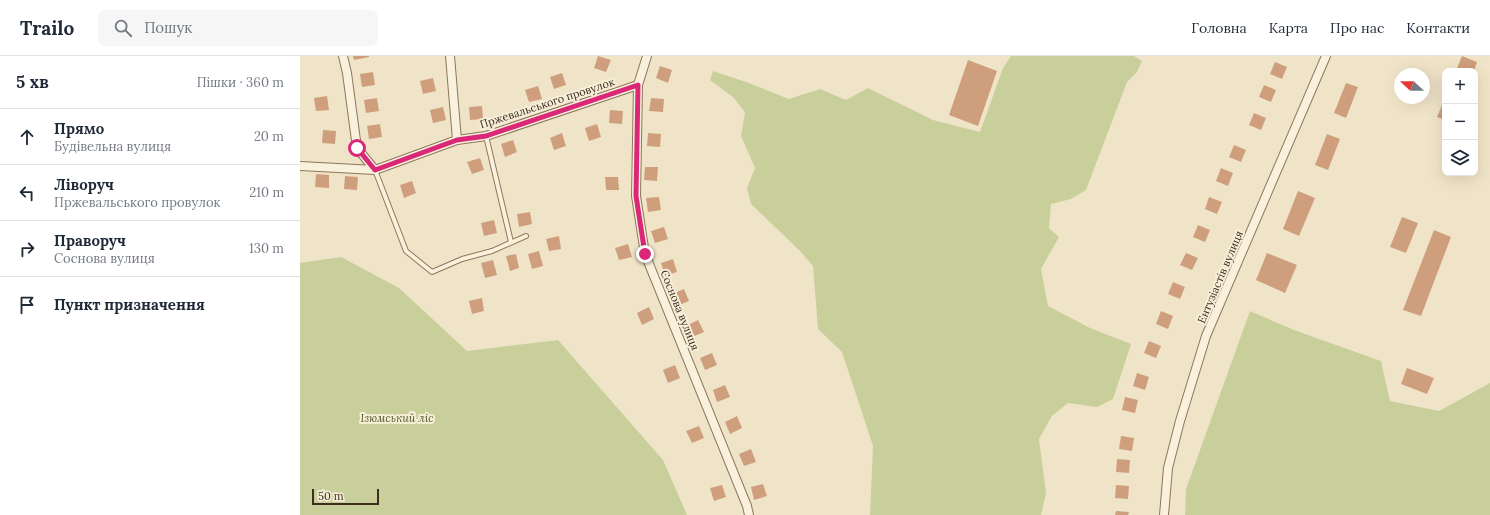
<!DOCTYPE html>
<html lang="uk">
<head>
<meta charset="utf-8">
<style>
	body { margin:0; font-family:Lora,serif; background:#f6f6f7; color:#1f2937 }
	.controls { position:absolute; right:12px; top:12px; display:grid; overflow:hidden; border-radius:8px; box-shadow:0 4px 16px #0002 }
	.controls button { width:36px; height:36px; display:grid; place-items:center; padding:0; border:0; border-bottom:1px solid #e0e1e3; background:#fff; color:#1f2937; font:20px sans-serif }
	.compass { position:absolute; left:1094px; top:12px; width:36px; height:36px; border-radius:50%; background:#fff; box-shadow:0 4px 16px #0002; rotate:292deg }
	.scale { position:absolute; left:12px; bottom:10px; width:67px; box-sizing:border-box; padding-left:4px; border:2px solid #3d2e20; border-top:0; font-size:11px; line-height:14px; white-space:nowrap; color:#3d2e20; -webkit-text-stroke:3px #f7eed8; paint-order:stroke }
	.stop { position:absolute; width:12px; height:12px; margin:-9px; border:3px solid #db2777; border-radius:50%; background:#fff }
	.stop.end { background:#db2777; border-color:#fff; box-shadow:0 1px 4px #0008 }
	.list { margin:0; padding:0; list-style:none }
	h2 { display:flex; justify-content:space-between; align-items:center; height:52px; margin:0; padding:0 16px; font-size:17px }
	h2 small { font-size:13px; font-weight:400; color:#747a83 }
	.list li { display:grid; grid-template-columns:26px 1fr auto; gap:12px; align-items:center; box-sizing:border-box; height:56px; padding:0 16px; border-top:1px solid #e0e1e3 }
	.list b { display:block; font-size:15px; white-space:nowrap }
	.list p { margin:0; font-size:13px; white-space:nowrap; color:#747a83 }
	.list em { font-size:13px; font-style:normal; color:#747a83 }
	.icon { flex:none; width:22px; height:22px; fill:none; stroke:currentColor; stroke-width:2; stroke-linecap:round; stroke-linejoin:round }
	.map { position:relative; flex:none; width:1190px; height:459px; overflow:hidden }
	header { display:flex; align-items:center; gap:24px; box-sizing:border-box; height:56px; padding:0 20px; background:#fff; border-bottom:1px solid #e0e1e3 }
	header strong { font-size:19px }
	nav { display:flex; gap:22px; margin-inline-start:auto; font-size:14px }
	.search { width:280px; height:36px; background:#f6f6f7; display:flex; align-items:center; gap:10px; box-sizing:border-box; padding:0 14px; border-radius:8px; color:#747a83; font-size:15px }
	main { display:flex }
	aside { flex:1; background:#fff }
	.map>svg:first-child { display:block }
	.green { fill:#c9cf9b }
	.building { fill:#cf9f7d }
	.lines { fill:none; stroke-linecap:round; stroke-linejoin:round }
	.lane-casing { stroke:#8d765c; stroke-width:6 }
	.street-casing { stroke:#8d765c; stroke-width:10 }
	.lane { stroke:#faf1dc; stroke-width:4 }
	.street { stroke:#faf1dc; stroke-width:8 }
	.route { stroke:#db2777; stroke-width:5 }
	.labels { text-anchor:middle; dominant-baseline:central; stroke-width:4; stroke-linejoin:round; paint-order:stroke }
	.street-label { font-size:11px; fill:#3d2e20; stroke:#f7eed8 }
	.park-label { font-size:11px; font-style:italic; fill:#4d5a26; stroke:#f7eed8 }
</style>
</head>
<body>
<header>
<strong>Trailo</strong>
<div class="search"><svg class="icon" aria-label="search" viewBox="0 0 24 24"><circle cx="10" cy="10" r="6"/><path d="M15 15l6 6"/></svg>Пошук</div>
<nav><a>Головна</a><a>Карта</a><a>Про нас</a><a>Контакти</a></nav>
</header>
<main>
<aside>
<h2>5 хв<small>Пішки · 360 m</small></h2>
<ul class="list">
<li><svg class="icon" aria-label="ahead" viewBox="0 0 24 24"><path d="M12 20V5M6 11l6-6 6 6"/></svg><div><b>Прямо</b><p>Будівельна вулиця</p></div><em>20 m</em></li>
<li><svg class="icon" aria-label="left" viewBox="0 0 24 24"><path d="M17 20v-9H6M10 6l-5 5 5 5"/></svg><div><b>Ліворуч</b><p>Пржевальського провулок</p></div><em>210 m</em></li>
<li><svg class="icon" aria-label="right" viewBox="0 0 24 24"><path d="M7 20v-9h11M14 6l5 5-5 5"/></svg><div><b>Праворуч</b><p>Соснова вулиця</p></div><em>130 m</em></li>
<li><svg class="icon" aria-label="arrive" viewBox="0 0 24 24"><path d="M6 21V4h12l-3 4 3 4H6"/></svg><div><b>Пункт призначення</b></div></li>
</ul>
</aside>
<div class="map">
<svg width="1190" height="459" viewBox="0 0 1190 459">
	<rect width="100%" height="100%" fill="#f0e4c8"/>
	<g class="green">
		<path d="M711,0h123l8,5 -5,11 -10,10 -41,108 -15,9 -20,5 -2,24 10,9 -18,32 7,37 42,22 41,16 -18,55 -16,8 -29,-4 -16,13 -13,23 7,54 -5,22h-171l3,-69 -31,-94 -24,-23 -5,-63 -14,-16 -48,-46 -4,-16 8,-20 -14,-32 4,-24 -12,-15 -23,-17 3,-9 36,12 40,16 31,-10 26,11 22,-12 65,32 47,12 23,-64z"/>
		<path d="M41,201l58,31 68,63 91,-11 105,120 24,55h-387v-252z"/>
		<path d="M950,255l44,19 87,31 9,40 49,10 51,-28v132h-305l1,-26z"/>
	</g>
	<g class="building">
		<path d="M53,0h16v1l-15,3z"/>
		<path d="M298,0l13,4 -5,12 -12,-4z"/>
		<path d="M1162,0l15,6 -3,9h-18z"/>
		<path d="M668,4l29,11 -19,55 -29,-11z"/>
		<path d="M975,6l12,5 -5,12 -12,-5z"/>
		<path d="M360,10l12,4 -4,13 -12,-5z"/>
		<path d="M73,16l2,13 -13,2 -2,-13z"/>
		<path d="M262,17l4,12 -12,4 -4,-12z"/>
		<path d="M133,22l3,13 -13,3 -3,-13z"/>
		<path d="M1046,27l12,4 -12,31 -12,-5z"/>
		<path d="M964,29l12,5 -5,12 -12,-5z"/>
		<path d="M238,30l4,13 -13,3 -4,-12z"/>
		<path d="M27,40l2,14 -13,1 -2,-13z"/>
		<path d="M77,42l2,13 -13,2 -2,-13z"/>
		<path d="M351,42l13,1 -1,13 -14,-1z"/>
		<path d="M1145,42v22l-8,-3z"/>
		<path d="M182,50l1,13 -13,1 -1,-13z"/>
		<path d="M143,51l3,13 -13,3 -3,-13z"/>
		<path d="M310,54l13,1 -1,13 -13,-1z"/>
		<path d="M954,57l12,5 -5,12 -12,-5z"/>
		<path d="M80,68l2,13 -13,2 -2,-13z"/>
		<path d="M297,68l4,13 -12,4 -4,-13z"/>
		<path d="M23,74l13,1 -1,13 -13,-1z"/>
		<path d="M262,77l4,13 -12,4 -4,-12z"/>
		<path d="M348,77l13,1 -1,13 -13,-1z"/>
		<path d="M1027,78l13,5 -12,31 -13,-5z"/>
		<path d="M213,84l4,12 -12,5 -4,-13z"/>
		<path d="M934,89l12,5 -5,12 -12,-5z"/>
		<path d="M180,102l4,12 -12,4 -5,-12z"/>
		<path d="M345,111h13l-1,14 -13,-1z"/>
		<path d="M921,112l12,5 -5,13 -12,-5z"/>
		<path d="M16,118l13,1v13l-14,-1z"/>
		<path d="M45,120l13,1 -1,13 -13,-1z"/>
		<path d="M305,121h13l1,13h-13z"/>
		<path d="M112,125l4,12 -12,5 -4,-13z"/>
		<path d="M998,135l17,7 -16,38 -16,-7z"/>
		<path d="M359,141l2,13 -13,2 -2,-14z"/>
		<path d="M909,141l13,5 -5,12 -12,-5z"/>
		<path d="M230,156l2,12 -13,3 -2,-13z"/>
		<path d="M1102,161l16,6 -12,30 -16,-6z"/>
		<path d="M194,164l3,13 -13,3 -3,-13z"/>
		<path d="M898,169l12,5 -5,12 -12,-5z"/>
		<path d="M364,171l4,12 -13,4 -4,-12z"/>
		<path d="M1134,174l17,7 -30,79 -18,-6z"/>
		<path d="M259,180l2,13 -12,2 -3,-12z"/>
		<path d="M328,188l4,13 -13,3 -4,-12z"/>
		<path d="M239,195l4,15 -11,3 -4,-15z"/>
		<path d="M886,197l12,5 -6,12 -12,-5z"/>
		<path d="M967,197l30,12 -12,28 -29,-13z"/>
		<path d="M216,198l3,14 -9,3 -4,-15z"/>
		<path d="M373,203l4,13 -12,4 -4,-13z"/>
		<path d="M193,204l4,15 -12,3 -4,-15z"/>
		<path d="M873,226l12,5 -5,12 -12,-5z"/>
		<path d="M384,233l5,12 -12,5 -5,-12z"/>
		<path d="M182,242l2,13 -12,3 -3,-13z"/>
		<path d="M349,251l5,12 -12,6 -5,-12z"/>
		<path d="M861,255l12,5 -5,13 -12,-5z"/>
		<path d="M398,264l6,12 -12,5 -6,-11z"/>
		<path d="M849,285l12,5 -5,12 -12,-5z"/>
		<path d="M412,297l5,12 -12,5 -5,-12z"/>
		<path d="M375,309l5,13 -12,5 -5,-13z"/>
		<path d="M1107,312l27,10 -7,16 -26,-10z"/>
		<path d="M837,317l12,4 -4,13 -12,-4z"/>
		<path d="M425,329l5,12 -13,5 -4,-12z"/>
		<path d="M825,341l13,3 -3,13 -13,-3z"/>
		<path d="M437,360l5,12 -12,6 -5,-12z"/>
		<path d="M399,370l5,12 -12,5 -6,-12z"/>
		<path d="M821,380l13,2 -2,13 -13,-2z"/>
		<path d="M451,393l5,13 -12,4 -5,-12z"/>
		<path d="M817,403l13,1 -1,13 -13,-1z"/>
		<path d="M463,428l4,12 -13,4 -3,-13z"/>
		<path d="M422,429l4,12 -12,4 -4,-13z"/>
		<path d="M816,429l13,1 -1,13 -13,-1z"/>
		<path d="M816,455l13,1 -1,3h-13z"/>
	</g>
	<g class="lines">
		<defs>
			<g id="lane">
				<path d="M186,80l25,106"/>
				<path d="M75,114l31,81 26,21 30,-13 30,-8 34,-15"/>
			</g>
			<g id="street">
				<path d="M43,0l4,17 10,75 18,22"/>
				<path d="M150,0l7,84"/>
				<path d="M347,0l-9,29 -2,111 9,58 102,252 2,9"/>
				<path d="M0,110l75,4 82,-30 29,-4 152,-51"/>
				<path d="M864,459l4,-47 12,-47 26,-85 120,-280"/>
			</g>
		</defs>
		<use href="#lane" class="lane-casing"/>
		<use href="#street" class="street-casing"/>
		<use href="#lane" class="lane"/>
		<use href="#street" class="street"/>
	</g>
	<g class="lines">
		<path class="route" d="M57,92l18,22 82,-30 29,-4 152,-51 -2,111 9,58"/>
	</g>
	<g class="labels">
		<g class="street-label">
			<text transform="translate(247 47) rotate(-18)">Пржевальського провулок</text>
			<text transform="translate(920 221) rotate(-67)">Ентузіастів вулиця</text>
			<text transform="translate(380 254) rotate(68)">Соснова вулиця</text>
		</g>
		<g class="park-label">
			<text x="97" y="362">Ізюмський ліс</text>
		</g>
	</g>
</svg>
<div class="controls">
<button>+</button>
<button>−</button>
<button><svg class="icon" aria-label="layers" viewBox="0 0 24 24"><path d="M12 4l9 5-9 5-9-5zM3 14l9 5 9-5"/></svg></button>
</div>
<svg class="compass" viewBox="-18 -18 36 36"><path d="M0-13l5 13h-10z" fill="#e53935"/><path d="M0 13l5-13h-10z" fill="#747a83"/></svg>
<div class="scale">50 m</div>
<div class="stop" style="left:57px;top:92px"></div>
<div class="stop end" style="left:345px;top:198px"></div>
</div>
</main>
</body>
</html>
